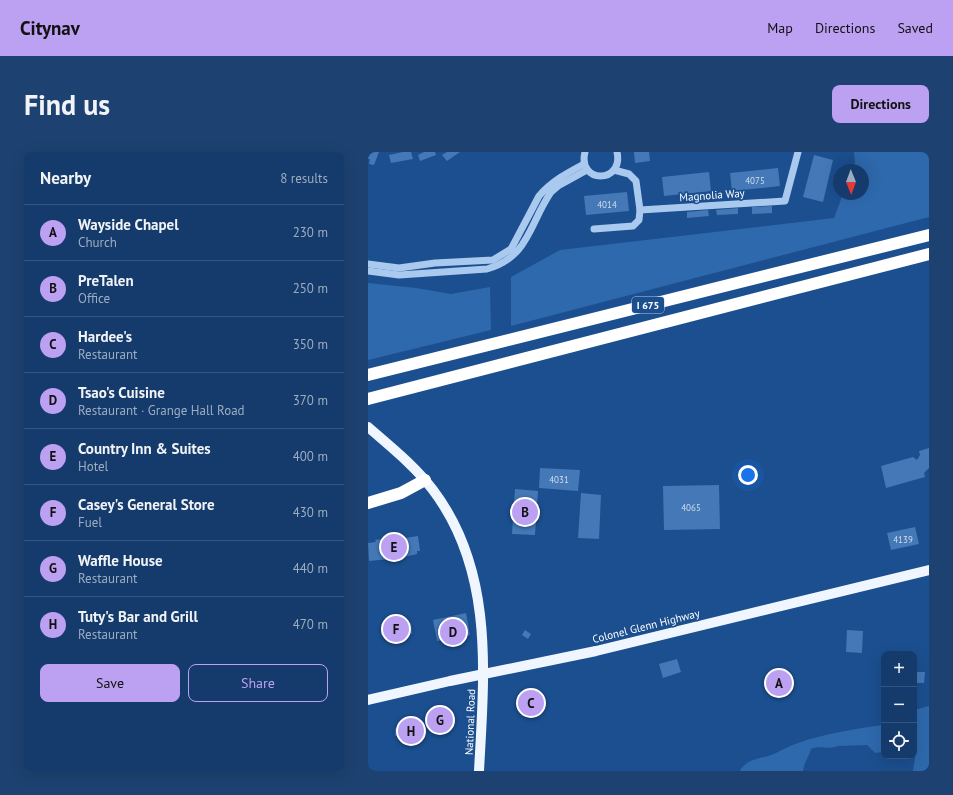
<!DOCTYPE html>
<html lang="en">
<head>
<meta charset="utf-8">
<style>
	body { margin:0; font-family:"PT Sans",sans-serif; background:#1d4271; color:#f1f3f6 }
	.controls { position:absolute; right:12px; bottom:12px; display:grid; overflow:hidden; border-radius:8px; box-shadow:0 4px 16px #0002 }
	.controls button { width:36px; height:36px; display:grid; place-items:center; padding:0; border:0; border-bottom:1px solid #33557e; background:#143b6b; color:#f1f3f6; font:20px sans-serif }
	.compass { position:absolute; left:465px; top:12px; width:36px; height:36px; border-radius:50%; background:#143b6b; box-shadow:0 4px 16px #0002; rotate:179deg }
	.you { position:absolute; left:380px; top:323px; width:14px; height:14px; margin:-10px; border:3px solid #fff; border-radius:50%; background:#1a73e8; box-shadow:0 0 0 6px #1a73e833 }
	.badge { display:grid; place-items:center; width:26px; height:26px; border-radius:50%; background:#bca0f2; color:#111; font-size:13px; font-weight:700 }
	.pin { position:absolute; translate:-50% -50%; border:2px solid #fff; box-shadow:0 1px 4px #0006 }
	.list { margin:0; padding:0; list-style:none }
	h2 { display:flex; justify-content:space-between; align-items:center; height:52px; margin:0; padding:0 16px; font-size:17px }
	h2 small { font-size:13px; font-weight:400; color:#9dadc1 }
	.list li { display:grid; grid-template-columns:26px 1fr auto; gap:12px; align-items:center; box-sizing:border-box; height:56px; padding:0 16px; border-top:1px solid #33557e }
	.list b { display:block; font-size:15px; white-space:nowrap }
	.list p { margin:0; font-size:13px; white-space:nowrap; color:#9dadc1 }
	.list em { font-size:13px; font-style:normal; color:#9dadc1 }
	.actions { display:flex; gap:8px; padding:12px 16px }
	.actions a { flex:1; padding:9px 0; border:1px solid #bca0f2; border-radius:8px; text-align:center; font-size:14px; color:#bca0f2 }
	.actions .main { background:#bca0f2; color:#111 }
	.icon { flex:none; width:22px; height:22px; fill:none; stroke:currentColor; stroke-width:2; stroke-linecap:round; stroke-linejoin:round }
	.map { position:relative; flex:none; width:561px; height:619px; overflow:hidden; border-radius:8px }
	header { display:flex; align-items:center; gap:24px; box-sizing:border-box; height:56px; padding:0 20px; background:#bca0f2; color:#111 }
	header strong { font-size:19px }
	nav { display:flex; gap:22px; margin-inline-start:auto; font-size:14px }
	.intro { display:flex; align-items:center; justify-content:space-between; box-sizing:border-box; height:96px; padding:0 24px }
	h1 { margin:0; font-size:28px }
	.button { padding:10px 18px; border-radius:8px; background:#bca0f2; color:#111; font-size:14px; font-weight:700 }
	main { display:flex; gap:24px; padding:0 24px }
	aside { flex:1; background:#143b6b; border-radius:8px; box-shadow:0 4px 16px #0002 }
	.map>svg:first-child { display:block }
	.green { fill:#2e69ad }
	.building { fill:#4478b7 }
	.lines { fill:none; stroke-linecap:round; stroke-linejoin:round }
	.minor { stroke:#a9c9ee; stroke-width:7 }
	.major { stroke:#f0f6ff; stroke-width:10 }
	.highway { stroke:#fff; stroke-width:12 }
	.labels { text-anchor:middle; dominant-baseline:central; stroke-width:3.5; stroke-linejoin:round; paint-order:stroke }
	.number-label { font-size:9px; fill:#d0dded }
	.shield { fill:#1b4f8f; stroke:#bbcadd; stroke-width:1 }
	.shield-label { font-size:10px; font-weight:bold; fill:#fff }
	.street-label { font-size:11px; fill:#fff; stroke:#1b4f8f }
</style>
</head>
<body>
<header>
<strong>Citynav</strong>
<nav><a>Map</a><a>Directions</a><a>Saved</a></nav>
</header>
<div class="intro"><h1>Find us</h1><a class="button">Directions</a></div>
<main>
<aside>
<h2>Nearby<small>8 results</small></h2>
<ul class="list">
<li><span class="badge">A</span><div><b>Wayside Chapel</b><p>Church</p></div><em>230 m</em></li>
<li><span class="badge">B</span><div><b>PreTalen</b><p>Office</p></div><em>250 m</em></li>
<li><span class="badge">C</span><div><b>Hardee's</b><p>Restaurant</p></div><em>350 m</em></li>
<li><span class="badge">D</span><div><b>Tsao's Cuisine</b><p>Restaurant · Grange Hall Road</p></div><em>370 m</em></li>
<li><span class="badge">E</span><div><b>Country Inn &amp; Suites</b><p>Hotel</p></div><em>400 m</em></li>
<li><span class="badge">F</span><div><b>Casey's General Store</b><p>Fuel</p></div><em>430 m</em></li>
<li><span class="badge">G</span><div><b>Waffle House</b><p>Restaurant</p></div><em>440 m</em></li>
<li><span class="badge">H</span><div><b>Tuty's Bar and Grill</b><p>Restaurant</p></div><em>470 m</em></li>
</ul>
<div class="actions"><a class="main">Save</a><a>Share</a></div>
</aside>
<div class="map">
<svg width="561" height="619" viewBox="0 0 561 619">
	<rect width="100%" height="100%" fill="#1b4f8f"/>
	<g class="green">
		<path d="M486,0h75v65l-418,109v-49l49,-27 274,-32 9,-24h20v-24h-11l3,-8z"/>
		<path d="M0,131l48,5 35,6 39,-7 1,43 -123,30z"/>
		<path d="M561,554v65h-16l3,-20 -2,-41z"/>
		<path d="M516,573v23l-2,4 -7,1 -8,-8 -29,1c-9,4 -18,-1 -27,3 -2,8 -7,13 -8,22h-63c6,-13 22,-12 34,-17 5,-2 9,-5 14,-7 24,-11 69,-19 96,-22z"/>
	</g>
	<g class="building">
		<path d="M0,0h11l-5,13 -5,-1 1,-5h-2z"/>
		<path d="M35,0h8l2,7 -22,4 -2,-8z"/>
		<path d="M56,0h11l1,3 -16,6 -2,-6z"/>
		<path d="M79,0h13l-13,9 -5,-6z"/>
		<path d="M266,0h15l1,9 -15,2z"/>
		<path d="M446,3l19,5 -10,42 -20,-5z"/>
		<path d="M410,16l2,18 -48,5 -2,-18z"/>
		<path d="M341,20l2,19 -47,5 -2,-19z"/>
		<path d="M259,40l2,19 -43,4 -2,-19z"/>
		<path d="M404,54v7l-20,1v-7z"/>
		<path d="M370,56v6l-21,1 -1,-5z"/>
		<path d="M340,58l1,6 -22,2v-6z"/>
		<path d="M561,296v20l-5,5 1,4 -39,11 -5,-22 32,-9 4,3 3,-5 -1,-4z"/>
		<path d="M172,316l40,2 -2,21 -39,-3z"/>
		<path d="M351,333l1,44 -56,1 -1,-44z"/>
		<path d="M147,337l23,2 -3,44 -23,-1z"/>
		<path d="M213,341l20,2 -2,44 -21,-1z"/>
		<path d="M547,375l4,17 -28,6 -4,-17z"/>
		<path d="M36,384l1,2 13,-2 2,15h-3v3l-17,4 -31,3 -1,-18 8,-1 -1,-2z"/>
		<path d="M98,461l4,22 -33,6 -4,-21z"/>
		<path d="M43,471l1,11 -31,1v-11z"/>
		<path d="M157,478l6,4 -3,5 -6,-4z"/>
		<path d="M479,478l16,1 -1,22 -16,-1z"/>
		<path d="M309,507l4,13 -18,6 -4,-14z"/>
		<path d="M546,514h3v6h8l-1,11h-10z"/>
		<path d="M174,542l3,11 -25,6 -3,-11z"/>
		<path d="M68,557h8l1,22 -8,1z"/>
		<path d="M37,569l15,1 -1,16 -24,-2v-7z"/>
	</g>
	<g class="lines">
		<g class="minor">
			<path d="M217,0c-8,32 39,32 32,0"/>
			<path d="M246,18l15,4 7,7 4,29 145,-9 13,-49"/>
			<path d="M226,77l39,-3 6,-6 1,-10"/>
			<path d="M0,112l31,4 36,-5 58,-3 18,-11 28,-53c13,-15 28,-23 45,-32"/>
			<path d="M0,119l31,4 88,-6c42,-12 42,-45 64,-77l7,-6 29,-16"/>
		</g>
		<g class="major">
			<path d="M0,275c23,20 47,39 65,63 62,82 51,185 46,281"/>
			<path d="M0,548l82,-19 146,-30 333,-81"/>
		</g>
		<g class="highway">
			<path d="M0,223l561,-140"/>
			<path d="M0,247l561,-145"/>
			<path d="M0,351l33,-10 24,-13"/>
		</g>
	</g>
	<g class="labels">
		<g class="number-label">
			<text x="387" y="28">4075</text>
			<text x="239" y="52">4014</text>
			<text x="191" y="327">4031</text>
			<text x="323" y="355">4065</text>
			<text x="535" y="387">4139</text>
		</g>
		<rect class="shield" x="264" y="145" width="32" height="16" rx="3"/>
		<g class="shield-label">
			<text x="280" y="153">I 675</text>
		</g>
		<g class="street-label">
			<text transform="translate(344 43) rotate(-4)">Magnolia Way</text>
			<text transform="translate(278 474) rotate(-14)">Colonel Glenn Highway</text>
			<text transform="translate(102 570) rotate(-88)">National Road</text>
		</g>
	</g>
</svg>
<div class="controls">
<button>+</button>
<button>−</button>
<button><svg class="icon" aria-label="locate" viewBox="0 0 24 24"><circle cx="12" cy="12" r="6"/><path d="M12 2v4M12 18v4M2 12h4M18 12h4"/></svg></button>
</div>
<svg class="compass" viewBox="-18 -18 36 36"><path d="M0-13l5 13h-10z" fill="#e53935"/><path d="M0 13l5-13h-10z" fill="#9dadc1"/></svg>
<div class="you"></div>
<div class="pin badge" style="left:411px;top:531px">A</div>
<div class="pin badge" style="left:157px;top:360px">B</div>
<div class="pin badge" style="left:163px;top:551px">C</div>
<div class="pin badge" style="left:85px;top:480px">D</div>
<div class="pin badge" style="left:26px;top:395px">E</div>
<div class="pin badge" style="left:28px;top:477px">F</div>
<div class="pin badge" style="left:72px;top:568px">G</div>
<div class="pin badge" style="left:43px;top:579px">H</div>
</div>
</main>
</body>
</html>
